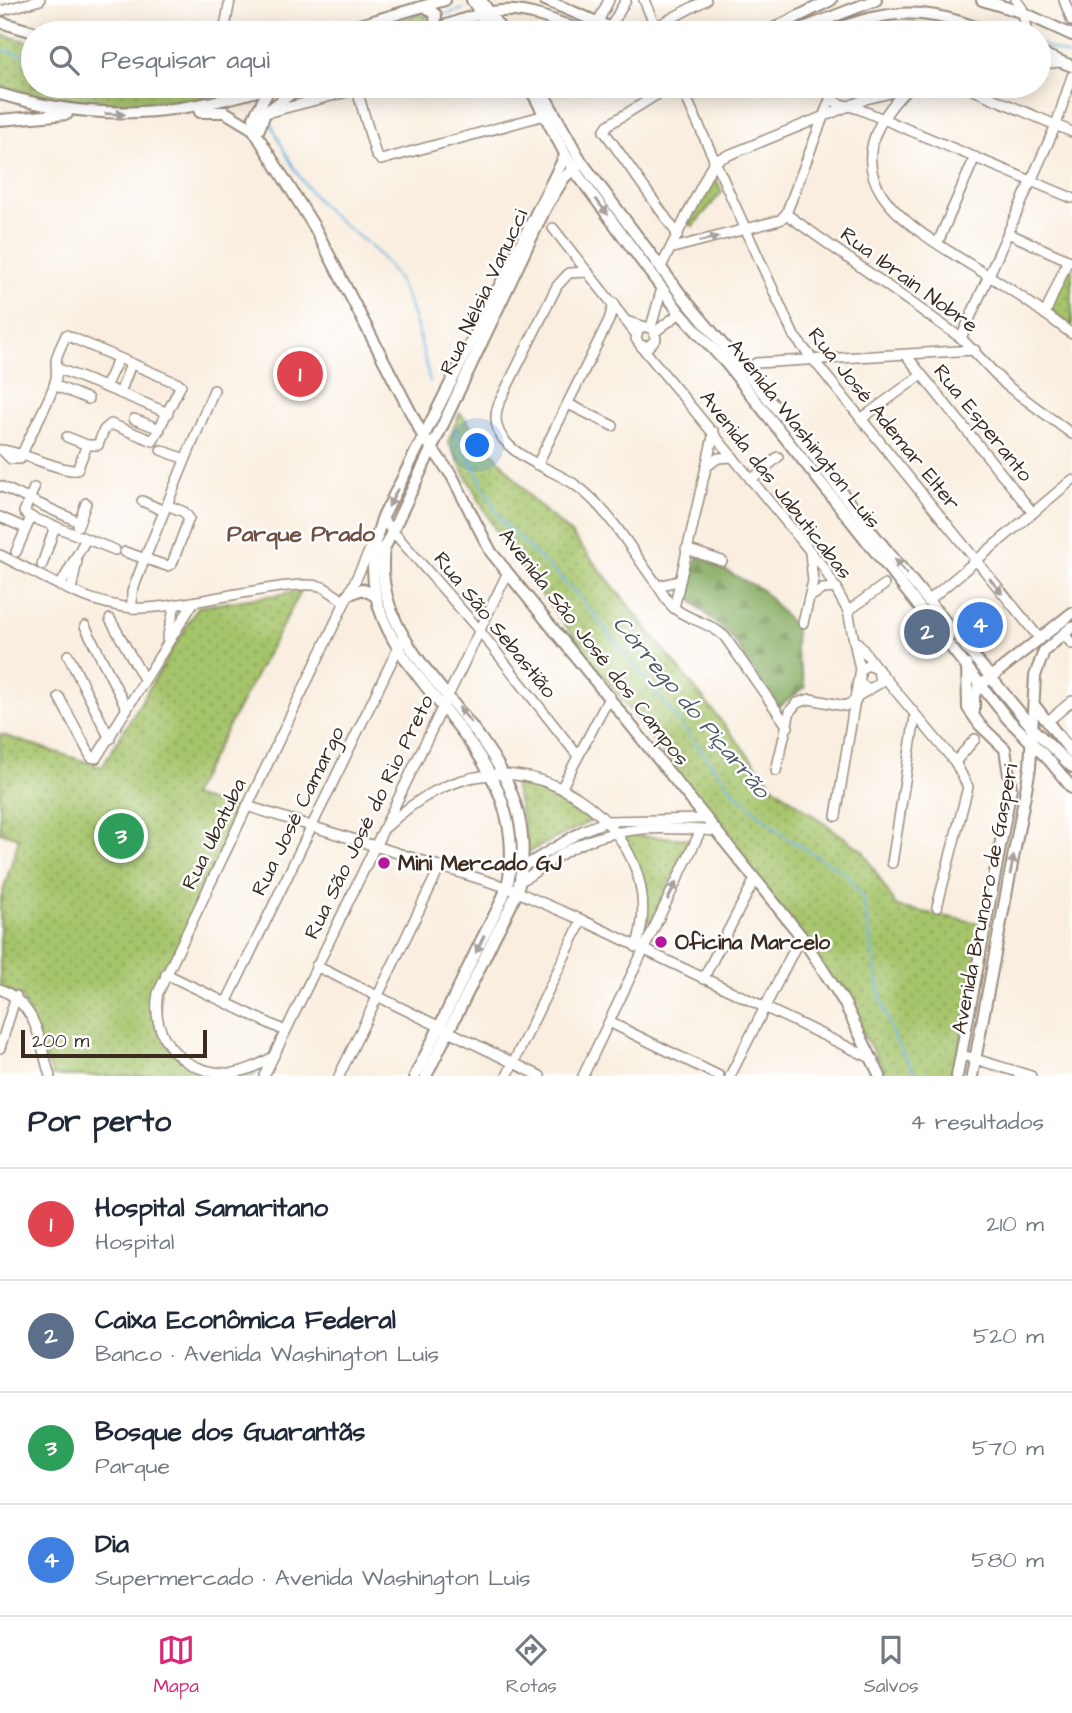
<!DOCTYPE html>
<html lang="pt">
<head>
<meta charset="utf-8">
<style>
	body { margin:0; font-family:"Architects Daughter",sans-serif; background:#f2f2f3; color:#1f2937 }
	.scale { position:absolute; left:21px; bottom:18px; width:186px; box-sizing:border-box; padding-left:7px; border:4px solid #3b2a1e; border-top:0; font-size:19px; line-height:24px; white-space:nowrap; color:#3b2a1e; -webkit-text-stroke:5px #fff; paint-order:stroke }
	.you { position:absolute; left:478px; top:446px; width:24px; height:24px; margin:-18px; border:5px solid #fff; border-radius:50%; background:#1a73e8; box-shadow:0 0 0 10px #1a73e833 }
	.badge { display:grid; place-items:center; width:46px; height:46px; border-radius:50%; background:#db2777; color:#fff; font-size:23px; font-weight:700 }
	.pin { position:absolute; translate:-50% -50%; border:4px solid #fff; box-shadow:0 2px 7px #0006 }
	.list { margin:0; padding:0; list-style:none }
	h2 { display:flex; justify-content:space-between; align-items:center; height:91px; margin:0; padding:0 28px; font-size:30px }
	h2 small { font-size:23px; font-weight:400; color:#747a83 }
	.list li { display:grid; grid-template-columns:46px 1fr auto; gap:21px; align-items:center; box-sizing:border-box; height:112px; padding:0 28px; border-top:2px solid #e0e1e3 }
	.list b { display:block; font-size:26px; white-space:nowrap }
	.list p { margin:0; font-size:23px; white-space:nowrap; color:#747a83 }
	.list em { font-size:23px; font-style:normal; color:#747a83 }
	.icon { flex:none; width:38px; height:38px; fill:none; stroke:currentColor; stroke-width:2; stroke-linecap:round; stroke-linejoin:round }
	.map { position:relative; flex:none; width:1072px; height:1076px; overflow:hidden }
	.search { position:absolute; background:#fff; box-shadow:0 4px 18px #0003; left:21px; right:21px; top:21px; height:77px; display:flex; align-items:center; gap:18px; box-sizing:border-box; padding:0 24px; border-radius:38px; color:#747a83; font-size:26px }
	.sheet { height:539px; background:#fff }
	nav { display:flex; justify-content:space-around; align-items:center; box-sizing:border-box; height:98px; border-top:2px solid #e0e1e3; background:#fff; font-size:19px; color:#747a83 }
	nav a { display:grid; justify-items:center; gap:4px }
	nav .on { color:#db2777 }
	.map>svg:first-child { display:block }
	.forest { fill:url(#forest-firs); stroke:#606a3e; stroke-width:2 }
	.park { fill:url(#park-dots); stroke:#707744; stroke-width:2 }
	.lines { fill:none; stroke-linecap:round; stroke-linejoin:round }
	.stream { stroke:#6bb5e3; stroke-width:2 }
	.minor-casing { stroke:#9a8c7e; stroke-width:12 }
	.major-casing { stroke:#9a8c7e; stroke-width:14 }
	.minor { stroke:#fff; stroke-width:9 }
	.major { stroke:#fff; stroke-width:10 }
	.oneway { fill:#a79f9a }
	.poi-dot { fill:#b5179e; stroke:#fff; stroke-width:2.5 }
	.labels { text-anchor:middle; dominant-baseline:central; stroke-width:5; stroke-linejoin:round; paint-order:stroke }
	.street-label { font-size:21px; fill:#3b2a1e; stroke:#fff }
	.poi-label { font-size:21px; font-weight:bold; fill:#3b2a1e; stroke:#fff; text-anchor:start }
	.neighbourhood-label { font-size:23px; font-weight:bold; fill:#705043; stroke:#fff }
	.water-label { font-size:23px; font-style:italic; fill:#4c5b63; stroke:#fff }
</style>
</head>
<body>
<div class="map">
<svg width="1072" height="1076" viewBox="0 0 1072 1076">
	<defs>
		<pattern id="forest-firs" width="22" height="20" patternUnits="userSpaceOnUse" patternTransform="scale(1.75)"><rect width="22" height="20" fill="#84aa5f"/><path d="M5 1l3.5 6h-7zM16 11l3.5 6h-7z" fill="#6d8b4e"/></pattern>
		<pattern id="park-dots" width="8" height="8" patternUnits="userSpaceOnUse" patternTransform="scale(1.75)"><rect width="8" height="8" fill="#a6c46b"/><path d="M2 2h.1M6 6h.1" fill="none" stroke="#889f57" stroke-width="1.8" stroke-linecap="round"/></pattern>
	</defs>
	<rect width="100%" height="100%" fill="#fff"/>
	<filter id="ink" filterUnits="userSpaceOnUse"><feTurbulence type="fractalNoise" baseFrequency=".0143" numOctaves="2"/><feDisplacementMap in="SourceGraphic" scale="14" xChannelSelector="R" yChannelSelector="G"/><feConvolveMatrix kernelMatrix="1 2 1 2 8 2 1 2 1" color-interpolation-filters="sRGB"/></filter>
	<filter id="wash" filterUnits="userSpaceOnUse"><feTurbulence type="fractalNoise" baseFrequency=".00686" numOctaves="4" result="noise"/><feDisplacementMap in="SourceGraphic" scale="28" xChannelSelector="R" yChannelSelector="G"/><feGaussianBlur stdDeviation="1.57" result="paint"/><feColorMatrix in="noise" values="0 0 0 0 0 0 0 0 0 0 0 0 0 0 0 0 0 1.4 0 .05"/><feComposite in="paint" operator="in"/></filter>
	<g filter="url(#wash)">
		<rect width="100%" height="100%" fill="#f9eedf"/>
		<path class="forest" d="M697,555l65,35 34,38 -1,19 10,40 -28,21 -43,-68 -44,-41z"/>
		<g class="park">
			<path d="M420,14l7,3 1,8 -24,8h-41z"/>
			<path d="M914,23l48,10h-98l10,-7z"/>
			<path d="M0,34l33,9v43h217l-58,15 -119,3 -73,-18z"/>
			<path d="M712,169l10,23 -29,34 -5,-3z"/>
			<path d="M1066,266l6,2v58l-23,-16z"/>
			<path d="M460,413l73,87 39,35 202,252 89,64 34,56 87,17 -30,152h-69l-5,-14 -78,-126 -299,-392 -55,-102z"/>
			<path d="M301,591l-110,205 51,14 -82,175v48l30,32 42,7 30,-12 -8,16h-201l-31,-79 -22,-8v-87l19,-64 -19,-6v-98l102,33 96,-160z"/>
			<path d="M519,781c22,6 64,14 72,40l-63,31 -3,-3 -2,-29 -9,-35z"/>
			<path d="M624,835l66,4 -39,83 -4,-3 -3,-32z"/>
		</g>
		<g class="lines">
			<g class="stream">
				<path d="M447,14l16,-5"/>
				<path d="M389,33l35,-11"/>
				<path d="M1040,44l27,11"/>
				<path d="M0,49l33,9"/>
				<path d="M270,120c15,36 34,70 64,97 19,16 40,29 55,50 25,32 32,76 41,115"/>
				<path d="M455,430l47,92 78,75 155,196 53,46 59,35 16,25 18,100 12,37 24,40"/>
			</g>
		</g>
	</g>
	<g filter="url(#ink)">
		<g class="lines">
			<defs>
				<g id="minor">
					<path d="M644,0l14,33"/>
					<path d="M1016,0l6,8 5,25"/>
					<path d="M1064,0l8,21"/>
					<path d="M0,11l40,-11"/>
					<path d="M598,22l11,-22"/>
					<path d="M655,27l51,-27"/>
					<path d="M610,28l16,-28"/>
					<path d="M224,33l6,-33"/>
					<path d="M856,33l13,-14"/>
					<path d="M1039,64l22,-2"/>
					<path d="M671,86l-63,39 -4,6 74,104"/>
					<path d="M681,86l113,250 246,303"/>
					<path d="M964,86l108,46"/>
					<path d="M908,88c-92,93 5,141 81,188 29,17 56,38 83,58"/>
					<path d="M357,90l19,65 5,5 164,-45"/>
					<path d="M831,98l6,5 22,6 213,89"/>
					<path d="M270,112l100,-26"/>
					<path d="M714,161l152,-62 53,-13"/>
					<path d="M786,214l175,124 45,47 66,49"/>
					<path d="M553,228l83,106"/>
					<path d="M1010,234l62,28"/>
					<path d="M938,242l37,-85"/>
					<path d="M673,248l107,-28 6,-6 49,-128"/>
					<path d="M662,265l52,-104"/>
					<path d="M588,272l-19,1 -12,13 -58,117c-18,46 47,62 75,81 34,23 57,66 81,98 6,8 12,20 19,26 16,13 36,14 51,29l63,90"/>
					<path d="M1045,314l23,-54"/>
					<path d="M629,322l24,7 3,10 -7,7h-8l-5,-7 2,-9 5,-3"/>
					<path d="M651,327l11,-39"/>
					<path d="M655,332l25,-19"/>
					<path d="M961,338l95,-213 16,-49"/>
					<path d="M641,346l183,222 24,43 12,59"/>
					<path d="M906,355l127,158"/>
					<path d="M756,363l219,-13"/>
					<path d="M131,364l-11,29 48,20"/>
					<path d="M59,369l61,24"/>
					<path d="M54,385l34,14"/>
					<path d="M105,387l13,-28"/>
					<path d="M568,404l45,22"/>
					<path d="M134,419l26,10"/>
					<path d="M861,419l60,-44"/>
					<path d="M67,437l20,8"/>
					<path d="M0,450c22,1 60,22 77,20l10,-25h11l6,-15 7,-6 42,17 28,-56 -115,-50c-3,8 -10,19 -10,27 0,8 2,11 -1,21 -9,26 -25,50 -35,76h-9l-8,-8"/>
					<path d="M161,450l24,9"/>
					<path d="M537,465l72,-145 5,-17"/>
					<path d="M706,467l12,-9 15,-1"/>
					<path d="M751,480l27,-23"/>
					<path d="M0,486l79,36"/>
					<path d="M142,501l22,10"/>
					<path d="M0,517l25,11"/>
					<path d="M31,517l-7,-5 10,-24"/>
					<path d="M382,519l97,111 99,126"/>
					<path d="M78,526l8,-23"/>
					<path d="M686,549l36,12"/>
					<path d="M16,552l15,-35 84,33"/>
					<path d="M125,552l42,14 5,-2 17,-46 -5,-6 -17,-7"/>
					<path d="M0,555c42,20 84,49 133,53 44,3 162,-32 190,-21 7,4 15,10 22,15"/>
					<path d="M42,565l13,-39"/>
					<path d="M60,586l26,-47"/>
					<path d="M658,586l20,-5"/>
					<path d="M71,590l6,-29"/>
					<path d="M810,597l13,-8 14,-1"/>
					<path d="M928,601l144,-121"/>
					<path d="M132,608v-16l13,-34 69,-168"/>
					<path d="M674,608l40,-176"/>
					<path d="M848,611l36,-26"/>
					<path d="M110,619l34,60"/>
					<path d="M803,623l10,-42 -3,-28"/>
					<path d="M85,626l42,83"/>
					<path d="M1064,634l8,10"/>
					<path d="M167,639l8,-34"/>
					<path d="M858,643l18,24"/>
					<path d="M68,655l42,84"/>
					<path d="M880,672l75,90 13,25 -31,120"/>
					<path d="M59,697l32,60 5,1 97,-155"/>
					<path d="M856,697l24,-14 -2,-14 -11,-4 -7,5v14l10,5"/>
					<path d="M1047,722l25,-21"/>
					<path d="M955,762l20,-23"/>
					<path d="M776,771l14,-60 7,-8 13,-4 35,7 11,-6"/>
					<path d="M562,787l48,-91"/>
					<path d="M247,806l259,81 76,33 291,139"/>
					<path d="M836,816l22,-135"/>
					<path d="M386,827c30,-28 62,-48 103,-52 90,-9 179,82 147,172"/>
					<path d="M892,863l23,-146"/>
					<path d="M521,868l61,-37 25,-10 97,-2"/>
					<path d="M519,882c16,-9 31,-21 46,-30 48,-28 97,-25 150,-21"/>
					<path d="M316,966l224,110"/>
					<path d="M166,974l119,57"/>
					<path d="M703,979l52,-100"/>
					<path d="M0,989c38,17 39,51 50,87"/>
					<path d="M227,1001l174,-359"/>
					<path d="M609,1022l110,54"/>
					<path d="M0,1048l16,-52"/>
					<path d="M962,1055l69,21"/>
					<path d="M273,1057c-13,7 -25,14 -40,16 -48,3 -84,-34 -75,-80l219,-458"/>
					<path d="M264,1076l243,-502"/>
					<path d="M339,1076l101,-209"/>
					<path d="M507,1076l75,-156"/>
					<path d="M583,1076l118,-246"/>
					<path d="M730,1076l71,-140"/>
				</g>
				<g id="major">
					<path d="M472,0l21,33"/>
					<path d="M481,0l22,33"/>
					<path d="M545,0l78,33"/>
					<path d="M982,0l42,13 48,22"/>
					<path d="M425,6l11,9 -2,15"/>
					<path d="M0,22l37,11"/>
					<path d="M332,33l113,-33"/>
					<path d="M425,33c74,-27 85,-32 160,0"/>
					<path d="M765,33l66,-33"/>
					<path d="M791,33l85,-33"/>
					<path d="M825,33c67,-25 99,-27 166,0"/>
					<path d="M1039,53l33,13"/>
					<path d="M271,86l-17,31 1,15 60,96 108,208 29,40 39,76 310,384 43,66 36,74"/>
					<path d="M529,86l43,81 108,146 46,50 281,355 43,43 22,27"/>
					<path d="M539,86l42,75 101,135 109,130 84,110 159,194 38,37"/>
					<path d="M0,94c98,29 177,22 274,-8"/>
					<path d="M200,112h25l28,17"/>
					<path d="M0,120l67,-6"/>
					<path d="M259,129l6,-16 36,-27"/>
					<path d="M348,595l14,-6 12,6"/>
					<path d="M1035,706l37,47"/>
					<path d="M974,711v-16l7,-10 91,-72"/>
					<path d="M415,1076c22,-44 44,-89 65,-133 11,-23 28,-48 30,-73 16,-150 -181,-202 -128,-351l183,-363"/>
					<path d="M426,1076c23,-46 46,-91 68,-138 9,-18 22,-38 26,-58 27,-147 -153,-205 -136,-331l162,-342 18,-29 17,-17"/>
					<path d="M957,1076l54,-288 -6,-39 -25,-24 -12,-17 -1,-43"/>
					<path d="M972,1076l58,-308 5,-92 9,-25 28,-24"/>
				</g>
			</defs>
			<use href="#minor" class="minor-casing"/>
			<use href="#major" class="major-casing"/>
			<use href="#minor" class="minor"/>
			<use href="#major" class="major"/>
		</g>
		<defs><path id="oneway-solid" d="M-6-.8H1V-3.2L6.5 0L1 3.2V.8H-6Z" transform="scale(1.75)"/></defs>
		<g class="oneway">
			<use href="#oneway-solid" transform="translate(115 114) rotate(2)"/>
			<use href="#oneway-solid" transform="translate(602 207) rotate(52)"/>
			<use href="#oneway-solid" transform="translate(709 239) rotate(-14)"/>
			<use href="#oneway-solid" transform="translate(393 498) rotate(117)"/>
			<use href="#oneway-solid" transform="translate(901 567) rotate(-129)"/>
			<use href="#oneway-solid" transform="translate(996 586) rotate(50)"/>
			<use href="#oneway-solid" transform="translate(465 715) rotate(-128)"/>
			<use href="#oneway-solid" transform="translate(1012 865) rotate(-79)"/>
			<use href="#oneway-solid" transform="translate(672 891) rotate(-64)"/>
			<use href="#oneway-solid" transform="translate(480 944) rotate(116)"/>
		</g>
	</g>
	<g class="poi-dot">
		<circle cx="384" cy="863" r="7"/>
		<circle cx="661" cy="942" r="7"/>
	</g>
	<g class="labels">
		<g class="street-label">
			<text transform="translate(909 280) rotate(36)">Rua Ibrain Nobre</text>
			<text transform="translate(484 292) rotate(-65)">Rua Nélsia Vanucci</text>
			<text transform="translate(884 419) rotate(51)">Rua José Ademar Elter</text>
			<text transform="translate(983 423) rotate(51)">Rua Esperanto</text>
			<text transform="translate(804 434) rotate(52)">Avenida Washington Luis</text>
			<text transform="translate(776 485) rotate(52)">Avenida das Jabuticabas</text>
			<text transform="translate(495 625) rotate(51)">Rua São Sebastião</text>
			<text transform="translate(594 647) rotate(52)">Avenida São José dos Campos</text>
			<text transform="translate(298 811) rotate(-64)">Rua José Camargo</text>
			<text transform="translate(369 817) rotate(-64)">Rua São José do Rio Preto</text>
			<text transform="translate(214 834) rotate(-64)">Rua Ubatuba</text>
			<text transform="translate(985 899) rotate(-79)">Avenida Brunoro de Gasperi</text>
		</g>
		<g class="poi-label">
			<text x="398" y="863">Mini Mercado GJ</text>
			<text x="675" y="942">Oficina Marcelo</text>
		</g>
		<g class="neighbourhood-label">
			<text x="301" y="534">Parque Prado</text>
		</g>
		<g class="water-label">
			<text transform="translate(691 707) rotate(50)">Córrego do Piçarrão</text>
		</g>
	</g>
</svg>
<div class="scale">200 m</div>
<div class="you"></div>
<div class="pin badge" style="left:300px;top:374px;background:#e0444e">1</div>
<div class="pin badge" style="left:927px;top:632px;background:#5c6f8a">2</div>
<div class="pin badge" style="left:121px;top:836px;background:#2e9e5b">3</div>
<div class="pin badge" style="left:980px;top:625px;background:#3f7fe0">4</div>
<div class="search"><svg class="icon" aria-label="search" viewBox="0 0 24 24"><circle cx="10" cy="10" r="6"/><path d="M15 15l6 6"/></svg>Pesquisar aqui</div>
</div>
<section class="sheet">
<h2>Por perto<small>4 resultados</small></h2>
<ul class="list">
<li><span class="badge" style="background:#e0444e">1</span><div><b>Hospital Samaritano</b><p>Hospital</p></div><em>210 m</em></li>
<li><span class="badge" style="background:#5c6f8a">2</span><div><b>Caixa Econômica Federal</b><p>Banco · Avenida Washington Luis</p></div><em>520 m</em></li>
<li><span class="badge" style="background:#2e9e5b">3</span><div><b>Bosque dos Guarantãs</b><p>Parque</p></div><em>570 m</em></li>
<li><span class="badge" style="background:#3f7fe0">4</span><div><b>Dia</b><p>Supermercado · Avenida Washington Luis</p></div><em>580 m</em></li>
</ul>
</section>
<nav>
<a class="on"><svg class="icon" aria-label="map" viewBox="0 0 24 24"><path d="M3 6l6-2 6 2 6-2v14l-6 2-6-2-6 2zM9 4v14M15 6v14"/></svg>Mapa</a>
<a><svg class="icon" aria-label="directions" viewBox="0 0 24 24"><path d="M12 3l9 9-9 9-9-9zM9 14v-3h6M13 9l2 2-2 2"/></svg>Rotas</a>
<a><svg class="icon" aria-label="saved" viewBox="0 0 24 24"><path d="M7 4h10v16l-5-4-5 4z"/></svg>Salvos</a>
</nav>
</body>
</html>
